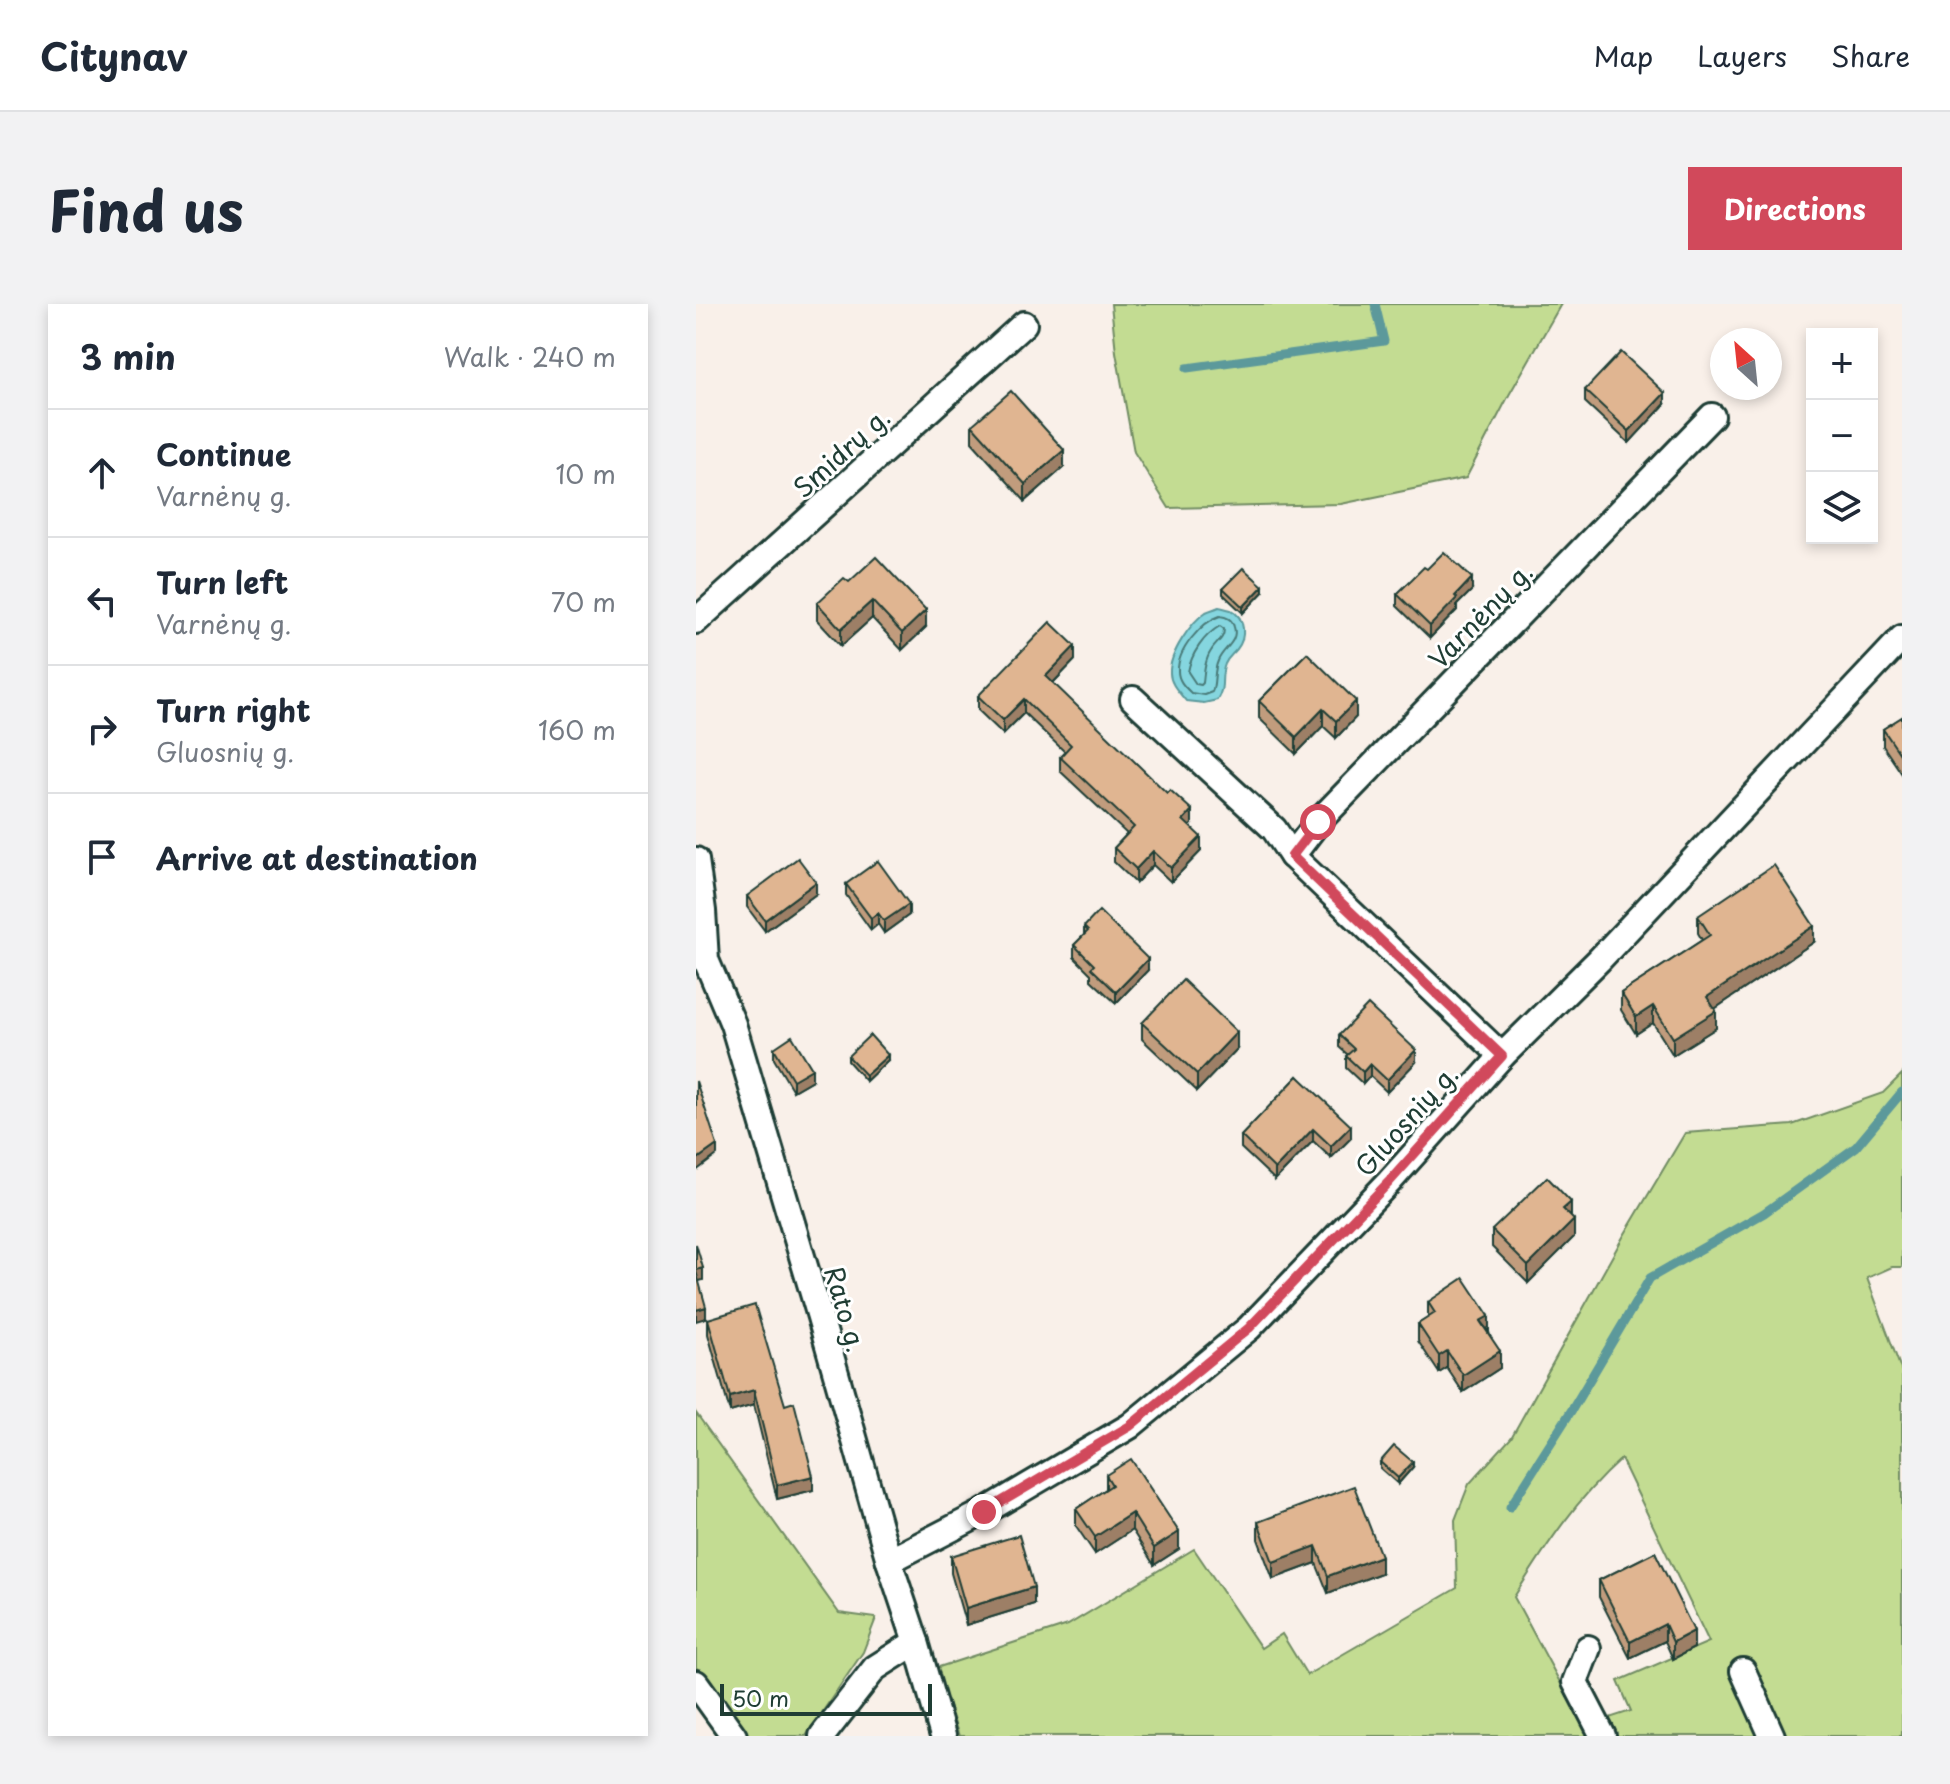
<!DOCTYPE html>
<html lang="en">
<head>
<meta charset="utf-8">
<style>
	body { margin:0; font-family:"Playpen Sans",sans-serif; background:#f2f2f3; color:#1f2937 }
	.controls { position:absolute; right:24px; top:24px; display:grid; overflow:hidden; border-radius:0px; box-shadow:0 4px 12px #0003 }
	.controls button { width:72px; height:72px; display:grid; place-items:center; padding:0; border:0; border-bottom:2px solid #e0e1e3; background:#fff; color:#1f2937; font:40px sans-serif }
	.compass { position:absolute; left:1014px; top:24px; width:72px; height:72px; border-radius:50%; background:#fff; box-shadow:0 4px 12px #0003; rotate:333deg }
	.scale { position:absolute; left:24px; bottom:20px; width:212px; box-sizing:border-box; padding-left:8px; border:4px solid #1f3d34; border-top:0; font-size:22px; line-height:28px; white-space:nowrap; color:#1f3d34; -webkit-text-stroke:6px #fff; paint-order:stroke }
	.stop { position:absolute; width:24px; height:24px; margin:-18px; border:6px solid #d1495b; border-radius:50%; background:#fff }
	.stop.end { background:#d1495b; border-color:#fff; box-shadow:0 2px 8px #0008 }
	.list { margin:0; padding:0; list-style:none }
	h2 { display:flex; justify-content:space-between; align-items:center; height:104px; margin:0; padding:0 32px; font-size:34px }
	h2 small { font-size:26px; font-weight:400; color:#747a83 }
	.list li { display:grid; grid-template-columns:52px 1fr auto; gap:24px; align-items:center; box-sizing:border-box; height:128px; padding:0 32px; border-top:2px solid #e0e1e3 }
	.list b { display:block; font-size:30px; white-space:nowrap }
	.list p { margin:0; font-size:26px; white-space:nowrap; color:#747a83 }
	.list em { font-size:26px; font-style:normal; color:#747a83 }
	.icon { flex:none; width:44px; height:44px; fill:none; stroke:currentColor; stroke-width:2; stroke-linecap:round; stroke-linejoin:round }
	.map { position:relative; flex:none; width:1206px; height:1432px; overflow:hidden; border-radius:0px }
	header { display:flex; align-items:center; gap:48px; box-sizing:border-box; height:112px; padding:0 40px; background:#fff; border-bottom:2px solid #e0e1e3 }
	header strong { font-size:38px }
	nav { display:flex; gap:44px; margin-inline-start:auto; font-size:28px }
	.intro { display:flex; align-items:center; justify-content:space-between; box-sizing:border-box; height:192px; padding:0 48px }
	h1 { margin:0; font-size:56px }
	.button { padding:20px 36px; border-radius:0px; background:#d1495b; color:#fff; font-size:28px; font-weight:700 }
	main { display:flex; gap:48px; padding:0 48px }
	aside { flex:1; background:#fff; border-radius:0px; box-shadow:0 4px 12px #0003 }
	.map>svg:first-child { display:block }
	.green { fill:#c3dc92; stroke:#718c63; stroke-width:2 }
	.water { fill:#85d6df; stroke:#5c999b; stroke-width:2 }
	.lines { fill:none; stroke-linecap:round; stroke-linejoin:round }
	.shore { stroke:#487a78; stroke-width:2 }
	.stream { stroke:#5c999b; stroke-width:9 }
	.street-casing { stroke:#1f3d34; stroke-width:30 }
	.street { stroke:#fff; stroke-width:24 }
	.wall { fill:#c19c7d; stroke:#1f3d34; stroke-width:2 }
	.shaded-wall { fill:#9d7f66; stroke:#1f3d34; stroke-width:2 }
	.building { fill:#e0b591; stroke:#1f3d34; stroke-width:2 }
	.route { stroke:#d1495b; stroke-width:10 }
	.labels { text-anchor:middle; dominant-baseline:central; stroke-width:6; stroke-linejoin:round; paint-order:stroke }
	.street-label { font-size:26px; fill:#1f3d34; stroke:#fff }
</style>
</head>
<body>
<header>
<strong>Citynav</strong>
<nav><a>Map</a><a>Layers</a><a>Share</a></nav>
</header>
<div class="intro"><h1>Find us</h1><a class="button">Directions</a></div>
<main>
<aside>
<h2>3 min<small>Walk · 240 m</small></h2>
<ul class="list">
<li><svg class="icon" aria-label="ahead" viewBox="0 0 24 24"><path d="M12 20V5M6 11l6-6 6 6"/></svg><div><b>Continue</b><p>Varnėnų g.</p></div><em>10 m</em></li>
<li><svg class="icon" aria-label="left" viewBox="0 0 24 24"><path d="M17 20v-9H6M10 6l-5 5 5 5"/></svg><div><b>Turn left</b><p>Varnėnų g.</p></div><em>70 m</em></li>
<li><svg class="icon" aria-label="right" viewBox="0 0 24 24"><path d="M7 20v-9h11M14 6l5 5-5 5"/></svg><div><b>Turn right</b><p>Gluosnių g.</p></div><em>160 m</em></li>
<li><svg class="icon" aria-label="arrive" viewBox="0 0 24 24"><path d="M6 21V4h12l-3 4 3 4H6"/></svg><div><b>Arrive at destination</b></div></li>
</ul>
</aside>
<div class="map">
<svg width="1206" height="1432" viewBox="0 0 1206 1432">
	<rect width="100%" height="100%" fill="#f9f0e9"/>
	<filter id="ink" filterUnits="userSpaceOnUse"><feTurbulence type="fractalNoise" baseFrequency=".0125" numOctaves="2"/><feDisplacementMap in="SourceGraphic" scale="16" xChannelSelector="R" yChannelSelector="G"/><feConvolveMatrix kernelMatrix="1 2 1 2 8 2 1 2 1" color-interpolation-filters="sRGB"/></filter>
	<g filter="url(#ink)">
		<g class="green">
			<path d="M415,0h450l-52,91 -43,83 -125,26 -172,4 -35,-56 -18,-100z"/>
			<path d="M1206,770v193h-10l-25,11 35,94v364h-290l-9,-16 28,-9 -13,-30 91,-39 -88,-183c-45,40 -75,87 -107,138l75,139h-630l-23,-68 132,-43 126,-76 67,99 21,-14 25,41 150,-87 -2,-68 14,-36 42,-46 112,-201 62,-104 107,-8 91,-32z"/>
			<path d="M0,1109l143,200 37,5 -13,34 -57,84h-57l-53,-69z"/>
		</g>
		<path class="water" d="M523,303c1,0 12,3 12,3 15,8 15,28 6,39 -5,6 -9,8 -12,15 -6,15 1,21 -8,36l-13,3 -18,-2c-7,-9 -16,-17 -16,-28 -1,-19 21,-51 36,-61 4,-2 9,-3 13,-5z"/>
		<g class="lines">
			<g class="shore">
				<path d="M524,312c7,1 12,3 14,11 5,15 -12,22 -16,34 -5,11 -2,21 -6,31l-8,3 -13,-2c-6,-6 -13,-12 -13,-22 -1,-20 23,-49 42,-55z"/>
				<path d="M524,322l4,3c0,11 -8,13 -13,22 -6,9 -7,21 -8,32l-2,2 -5,-1 -8,-12c3,-18 16,-37 32,-46z"/>
			</g>
			<g class="stream">
				<path d="M491,64l197,-27 -9,-37"/>
				<path d="M814,1203l63,-99 77,-130 114,-65 92,-66 46,-55"/>
			</g>
			<defs>
				<g id="street">
					<path d="M0,317l328,-297"/>
					<path d="M437,395l141,130 18,27 210,200"/>
					<path d="M596,552l26,-34 394,-406"/>
					<path d="M0,556l7,51 3,49 27,64 87,293 69,244 27,81 27,94"/>
					<path d="M193,1257l95,-49 146,-86 119,-98 140,-146 113,-126 97,-96 303,-322"/>
					<path d="M892,1344l-13,34 28,54"/>
					<path d="M1047,1367l29,65"/>
					<path d="M0,1379l38,53"/>
					<path d="M126,1432l53,-68 41,-26"/>
				</g>
			</defs>
			<use href="#street" class="street-casing"/>
			<use href="#street" class="street"/>
		</g>
		<g class="wall">
			<path d="M889,86l80,14 -36,39 -44,-41z"/>
			<path d="M276,121l92,42 -39,34 -53,-59z"/>
			<path d="M731,265l45,21 -15,15v5l-27,28 -33,-32v-12z"/>
			<path d="M153,278l77,45 -24,23 -30,-32 -31,28 -24,-26v-17z"/>
			<path d="M527,284l40,4 -20,21 -20,-19z"/>
			<path d="M611,349l49,64 -20,21 -13,-12 -27,28 -37,-36v-17z"/>
			<path d="M379,356l-22,23 139,141 -3,2 12,25 -30,31 -18,-17 -17,18 -22,-21v-14l13,-14 -67,-63v-14l5,-5 -41,-39 -21,21 -25,-24v-14z"/>
			<path d="M1206,413v57l-19,-28v-17z"/>
			<path d="M150,580l63,31 -25,18 -6,-9 -7,6 -25,-35z"/>
			<path d="M120,590l-51,37 -18,-24v-11z"/>
			<path d="M1002,612l116,26 -100,67 2,19 -43,27 -20,-32 -17,11 -15,-24v-17l81,-53 -4,-7z"/>
			<path d="M388,623l64,43 -32,33 -25,-23v-6l-17,-17v-12l10,-10z"/>
			<path d="M446,719l95,26 -40,42 -55,-52z"/>
			<path d="M643,731l77,27 -29,30 -17,-16 -7,8 -17,-16v-12l2,-1 -9,-8z"/>
			<path d="M78,744l38,32 -19,11 -19,-32z"/>
			<path d="M152,752l40,4 -22,21 -18,-20z"/>
			<path d="M602,772l53,62 -20,20 -18,-17 -38,39 -34,-32v-12z"/>
			<path d="M875,914l3,19 -46,46 -36,-36v-17z"/>
			<path d="M732,998l61,30 11,36 -37,24 -16,-24 -8,5 -21,-32v-17l10,-6z"/>
			<path d="M12,1015l77,86 28,85 -36,9 -23,-94 -24,7 -22,-78z"/>
			<path d="M684,1158l33,5 -15,17 -18,-16z"/>
			<path d="M410,1171l73,74 -25,16 -22,-35 -37,24 -19,-28v-17l30,-20z"/>
			<path d="M562,1218l123,51 -53,20 -12,-30 -43,16 -15,-40z"/>
			<path d="M959,1248l39,96 -21,11 -8,-18 -35,17 -31,-61v-17z"/>
			<path d="M255,1252l83,48 -68,21 -15,-52z"/>
		</g>
		<g class="shaded-wall">
			<path d="M969,89v11l-36,39v-12z"/>
			<path d="M368,146v17l-39,34v-17z"/>
			<path d="M776,274v12l-15,15v5l-27,28v-12l25,-30z"/>
			<path d="M567,282v6l-20,21v-6z"/>
			<path d="M176,297v17l-31,28v-17z"/>
			<path d="M230,306v17l-24,23v-17z"/>
			<path d="M379,342v14l-29,30v-14z"/>
			<path d="M328,395v14l-21,21v-14z"/>
			<path d="M660,397v16l-20,21v-17z"/>
			<path d="M627,405v17l-27,28v-17z"/>
			<path d="M496,506v14l-9,10v-14z"/>
			<path d="M505,533v14l-30,31v-14z"/>
			<path d="M457,547v14l-17,18v-14z"/>
			<path d="M120,578v12l-51,37v-11z"/>
			<path d="M213,600v11l-25,18v-12z"/>
			<path d="M182,609v11l-7,6v-12z"/>
			<path d="M1118,622v16l-107,72v-17z"/>
			<path d="M452,655v11l-32,33v-11z"/>
			<path d="M957,702v17l-17,11v-17z"/>
			<path d="M1020,707v17l-43,27v-17z"/>
			<path d="M541,728v17l-40,42v-17z"/>
			<path d="M720,746v12l-29,30v-12z"/>
			<path d="M192,751v5l-22,21v-6z"/>
			<path d="M674,760v12l-7,8v-12z"/>
			<path d="M116,765v11l-19,11v-11z"/>
			<path d="M655,822v12l-20,20v-12z"/>
			<path d="M617,825v12l-38,39v-11z"/>
			<path d="M21,841v10l-21,16v-11z"/>
			<path d="M875,898v17l-8,-10z"/>
			<path d="M878,916v17l-46,46v-17z"/>
			<path d="M7,964v12l-7,2v-12z"/>
			<path d="M10,1003v11l-10,3v-11z"/>
			<path d="M793,1012v16l-9,-11z"/>
			<path d="M751,1047v17l-8,5v-17z"/>
			<path d="M804,1047v17l-37,24v-17z"/>
			<path d="M58,1086v15l-24,7v-15z"/>
			<path d="M717,1158v5l-15,17v-6z"/>
			<path d="M117,1172v14l-36,9v-14z"/>
			<path d="M436,1209v17l-37,24v-17z"/>
			<path d="M483,1228v17l-25,16v-17z"/>
			<path d="M620,1242v17l-43,16v-17z"/>
			<path d="M685,1252v17l-53,20v-17z"/>
			<path d="M338,1283v17l-68,21v-17z"/>
			<path d="M969,1320v17l-35,17v-16z"/>
			<path d="M998,1327v17l-21,11v-17z"/>
		</g>
		<g class="building">
			<path d="M925,48l44,41 -36,38 -44,-41z"/>
			<path d="M315,87l53,59 -39,34 -53,-59z"/>
			<path d="M748,248l28,26 -17,18 2,2 -27,28 -33,-32 27,-27 3,2z"/>
			<path d="M180,253l50,53 -24,23 -30,-32 -31,28 -24,-26 27,-25 5,4z"/>
			<path d="M547,264l20,18 -20,21 -20,-19z"/>
			<path d="M354,318l25,24 -29,30 121,117 3,-3 22,20 -9,10 18,17 -30,31 -18,-17 -17,18 -22,-21 20,-21 -74,-70 11,-12 -47,-46 -21,21 -25,-24z"/>
			<path d="M611,349l49,48 -20,20 -13,-12 -27,28 -37,-36z"/>
			<path d="M1206,413v40l-19,-28z"/>
			<path d="M102,554l18,24 -51,38 -18,-24z"/>
			<path d="M182,557l31,43 -25,17 -6,-8 -7,5 -25,-34z"/>
			<path d="M1078,561l40,61 -107,71 9,14 -43,27 -20,-32 -17,11 -15,-24 89,-58 -12,-19z"/>
			<path d="M403,607l49,48 -32,33 -25,-24 3,-3 -20,-20 14,-14 -4,-4z"/>
			<path d="M487,676l54,52 -40,42 -55,-51z"/>
			<path d="M672,701l48,45 -29,30 -17,-16 -7,8 -17,-16 8,-7 -15,-14z"/>
			<path d="M174,731l18,20 -22,20 -18,-19z"/>
			<path d="M96,732l20,33 -19,11 -19,-32z"/>
			<path d="M602,772l53,50 -20,20 -18,-17 -38,40 -34,-33z"/>
			<path d="M0,777l21,64 -21,15z"/>
			<path d="M851,873l24,25 -8,7 11,11 -46,46 -36,-36z"/>
			<path d="M0,940l7,24 -7,2z"/>
			<path d="M0,967l10,36 -10,3z"/>
			<path d="M768,974l25,38 -9,5 20,30 -37,24 -16,-24 -8,5 -21,-32 17,-11 -7,-11z"/>
			<path d="M59,1001l30,100 9,-3 19,74 -36,9 -23,-95 -24,7 -22,-78z"/>
			<path d="M698,1142l19,16 -15,16 -18,-16z"/>
			<path d="M435,1155l48,73 -25,16 -22,-35 -37,24 -19,-28 36,-24 -6,-10z"/>
			<path d="M658,1182l27,70 -53,20 -12,-30 -43,16 -15,-40z"/>
			<path d="M323,1231l15,52 -68,21 -15,-52z"/>
			<path d="M959,1248l39,79 -21,11 -8,-18 -35,18 -31,-62z"/>
		</g>
	</g>
	<g class="lines" filter="url(#ink)">
		<path class="route" d="M288,1208l146,-86 119,-98 140,-146 113,-126 -210,-200 26,-34"/>
	</g>
	<g class="labels">
		<g class="street-label">
			<text transform="translate(145 148) rotate(-42)">Smidrų g.</text>
			<text transform="translate(784 311) rotate(-46)">Varnėnų g.</text>
			<text transform="translate(710 816) rotate(-48)">Gluosnių g.</text>
			<text transform="translate(150 1005) rotate(74)">Rato g.</text>
		</g>
	</g>
</svg>
<div class="controls">
<button>+</button>
<button>−</button>
<button><svg class="icon" aria-label="layers" viewBox="0 0 24 24"><path d="M12 4l9 5-9 5-9-5zM3 14l9 5 9-5"/></svg></button>
</div>
<svg class="compass" viewBox="-18 -18 36 36"><path d="M0-13l5 13h-10z" fill="#e53935"/><path d="M0 13l5-13h-10z" fill="#747a83"/></svg>
<div class="scale">50 m</div>
<div class="stop" style="left:622px;top:518px"></div>
<div class="stop end" style="left:288px;top:1208px"></div>
</div>
</main>
</body>
</html>
